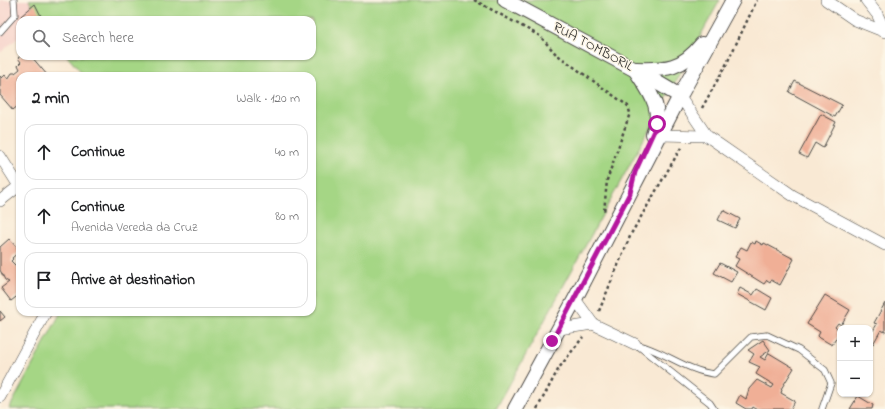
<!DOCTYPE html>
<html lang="en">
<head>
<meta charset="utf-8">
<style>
	body { margin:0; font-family:"Indie Flower",sans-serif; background:#f2f2f2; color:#202124 }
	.controls { position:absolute; right:12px; bottom:12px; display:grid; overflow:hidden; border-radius:8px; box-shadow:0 1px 3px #0004 }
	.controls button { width:36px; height:36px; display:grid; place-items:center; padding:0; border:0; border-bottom:1px solid #e0e0e0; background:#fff; color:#202124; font:20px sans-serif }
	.stop { position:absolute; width:12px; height:12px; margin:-9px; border:3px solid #b5179e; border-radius:50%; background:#fff }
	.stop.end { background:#b5179e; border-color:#fff; box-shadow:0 1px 4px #0008 }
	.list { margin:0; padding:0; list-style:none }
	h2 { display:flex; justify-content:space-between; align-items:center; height:52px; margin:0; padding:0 16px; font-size:17px }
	h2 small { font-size:13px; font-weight:400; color:#757577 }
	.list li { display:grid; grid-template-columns:26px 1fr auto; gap:12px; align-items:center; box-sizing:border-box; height:56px; margin:0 8px 8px; padding:0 8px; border:1px solid #e0e0e0; border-radius:12px }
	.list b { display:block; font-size:15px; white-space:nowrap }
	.list p { margin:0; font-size:13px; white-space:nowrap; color:#757577 }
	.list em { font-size:13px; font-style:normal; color:#757577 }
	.icon { flex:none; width:22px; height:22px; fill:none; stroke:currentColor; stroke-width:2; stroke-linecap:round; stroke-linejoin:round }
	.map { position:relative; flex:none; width:885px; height:409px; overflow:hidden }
	.search { position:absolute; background:#fff; box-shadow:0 1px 3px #0004; left:16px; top:16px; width:300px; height:44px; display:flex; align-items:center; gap:10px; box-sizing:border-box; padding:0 14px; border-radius:12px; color:#757577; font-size:15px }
	.panel { position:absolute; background:#fff; box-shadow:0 1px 3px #0004; left:16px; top:72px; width:300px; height:244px; border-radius:12px }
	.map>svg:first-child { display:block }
	.built { fill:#f7d0c9 }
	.green { fill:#a5d685; stroke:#688058 }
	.building { fill:#f0af96 }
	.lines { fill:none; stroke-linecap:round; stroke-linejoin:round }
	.service-casing { stroke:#4a4844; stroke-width:7 }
	.minor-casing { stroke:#4a4844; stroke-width:12 }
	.tertiary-casing { stroke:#4a4844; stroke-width:16 }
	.path { stroke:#4a4844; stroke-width:2.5; stroke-dasharray:3 3; stroke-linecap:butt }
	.service { stroke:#fff; stroke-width:5.5 }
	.minor { stroke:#fff; stroke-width:11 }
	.tertiary { stroke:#fff; stroke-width:14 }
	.route { stroke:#b5179e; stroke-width:5 }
	.labels { text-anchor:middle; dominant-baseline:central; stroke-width:3; stroke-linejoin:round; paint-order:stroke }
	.street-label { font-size:14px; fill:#2b2b2b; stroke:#fcf5e5 }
</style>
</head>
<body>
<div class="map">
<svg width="885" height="409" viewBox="0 0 885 409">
	<rect width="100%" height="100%" fill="#fcf5e5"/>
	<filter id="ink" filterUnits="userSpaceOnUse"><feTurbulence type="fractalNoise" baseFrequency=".025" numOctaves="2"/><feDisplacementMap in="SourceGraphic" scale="8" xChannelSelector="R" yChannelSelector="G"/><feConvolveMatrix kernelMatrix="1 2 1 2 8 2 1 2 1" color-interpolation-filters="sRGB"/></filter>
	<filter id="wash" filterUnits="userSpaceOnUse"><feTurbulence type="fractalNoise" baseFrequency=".012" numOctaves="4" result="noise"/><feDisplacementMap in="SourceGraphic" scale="16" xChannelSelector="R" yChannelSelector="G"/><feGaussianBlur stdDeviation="0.9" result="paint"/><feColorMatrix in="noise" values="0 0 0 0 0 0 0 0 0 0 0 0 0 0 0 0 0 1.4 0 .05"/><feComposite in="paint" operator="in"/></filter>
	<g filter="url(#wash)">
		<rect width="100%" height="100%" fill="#f9e9d4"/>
		<path class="built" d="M0,0h29l9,20h-18v16l-20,17z"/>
		<path class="green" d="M29,0h691l-224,409h-487l52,-97h251v-236h-228l-17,-20h245v-36h-274z"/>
		<g id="blocks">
			<g class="building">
				<path d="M35,4l6,12 -5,4h-12l-3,-4z"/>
				<path d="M20,56h11l17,20h-28v20l-2,2 2,6 -7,6 -13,-15v-19l2,2 3,-3 3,4 4,-6h3l5,-4 -2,-4 3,-3 -3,-4z"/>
				<path d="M795,81l47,24 -7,12 -46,-25z"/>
				<path d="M821,114l15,8 -13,26 -8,-5 -8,15 -8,-4z"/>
				<path d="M723,210l17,9 -5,9 -17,-8z"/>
				<path d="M9,239l11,12 -8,7 1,1 -2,2 9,9v24l-9,7 -10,-13 8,-6 -4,-2 -5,-10v-23z"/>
				<path d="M756,241l7,4 1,-2 30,16 -14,26 -9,-5 -1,2 -3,-2 -3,4 -29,-18 4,-7 -4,-2 6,-10 6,3 4,-8 4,2z"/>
				<path d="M720,263l17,9 -6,10 -17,-9z"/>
				<path d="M740,288l13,7 4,-6 15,9 -6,12 -29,-16z"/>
				<path d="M825,295l25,15 -9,15 -3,-2 -3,4 5,5 -8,13 -12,-7 -2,-2 2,-4 -13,-8z"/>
				<path d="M885,303v29l-4,-2 -8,14 -3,-1v-7l7,-12 -3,-1z"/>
				<path d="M0,311l5,6 -5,4z"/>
				<path d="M763,340l7,10 -10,7 5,3 4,-7 25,15 -13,21 1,1 -1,3 14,8 -4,8h-35l-3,-2 -1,2h-6l-10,-6 4,-8 6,4 3,-10 8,-9 15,8 2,-3 -18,-11 4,-7 -11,-5 5,-8 -6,-4z"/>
				<path d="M858,396l15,9 -1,4h-22z"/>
			</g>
		</g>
	</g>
	<g filter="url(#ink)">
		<use href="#blocks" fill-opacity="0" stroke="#4a4844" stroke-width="1"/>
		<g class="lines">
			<defs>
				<g id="service">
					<path d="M0,32l15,-17 -1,-15"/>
					<path d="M635,344c28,6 51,27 79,30l37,-37 16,-2 32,15 26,20 6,13 -9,26"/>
					<path d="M637,345l73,58 4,6"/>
				</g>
				<g id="minor">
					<path d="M826,0l29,20 30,12"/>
					<path d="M866,0l11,14 8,17"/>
					<path d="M680,96l27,40 85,59 93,50"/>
					<path d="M659,135l48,1"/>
					<path d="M0,156l19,30 -19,15"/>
					<path d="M575,299l18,25 42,20"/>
					<path d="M559,329l34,-5"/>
					<path d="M0,397l46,-85"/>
				</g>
				<g id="tertiary">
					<path d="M505,0l136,73 39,23"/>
					<path d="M636,69c30,1 46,0 66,-25"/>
					<path d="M636,71c14,22 28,37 17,63"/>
					<path d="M515,409l60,-110 105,-203 53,-96"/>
				</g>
			</defs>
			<use href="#service" class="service-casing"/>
			<use href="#minor" class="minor-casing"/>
			<use href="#tertiary" class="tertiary-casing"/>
			<g class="path">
				<path d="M474,0l66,36 16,18 72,52 2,7 -23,67 -3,32"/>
				<path d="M702,108l25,-45 30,-63"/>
				<path d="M599,311l32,-77 51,-88"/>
				<path d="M537,409l22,-41 24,-31"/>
			</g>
			<use href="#service" class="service"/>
			<use href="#minor" class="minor"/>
			<use href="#tertiary" class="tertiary"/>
		</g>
	</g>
	<g class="lines" filter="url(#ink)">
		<path class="route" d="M552,341l78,-148 5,-21 22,-48"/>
	</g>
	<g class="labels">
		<g class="street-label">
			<text transform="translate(593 47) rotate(28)">RUA TOMBORIL</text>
		</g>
	</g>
</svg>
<div class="controls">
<button>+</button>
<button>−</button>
</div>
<div class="stop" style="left:657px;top:124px"></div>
<div class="stop end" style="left:552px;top:341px"></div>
<div class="search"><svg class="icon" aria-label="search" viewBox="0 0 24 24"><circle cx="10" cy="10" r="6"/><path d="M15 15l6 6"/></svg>Search here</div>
<section class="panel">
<h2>2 min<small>Walk · 120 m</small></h2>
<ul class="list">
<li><svg class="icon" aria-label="ahead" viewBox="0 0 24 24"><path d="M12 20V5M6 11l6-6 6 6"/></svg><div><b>Continue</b></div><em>40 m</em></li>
<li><svg class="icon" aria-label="ahead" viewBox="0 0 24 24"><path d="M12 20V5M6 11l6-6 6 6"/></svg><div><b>Continue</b><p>Avenida Vereda da Cruz</p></div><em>80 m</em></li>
<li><svg class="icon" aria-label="arrive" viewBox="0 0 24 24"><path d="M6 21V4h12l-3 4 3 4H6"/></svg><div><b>Arrive at destination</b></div></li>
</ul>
</section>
</div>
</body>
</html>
